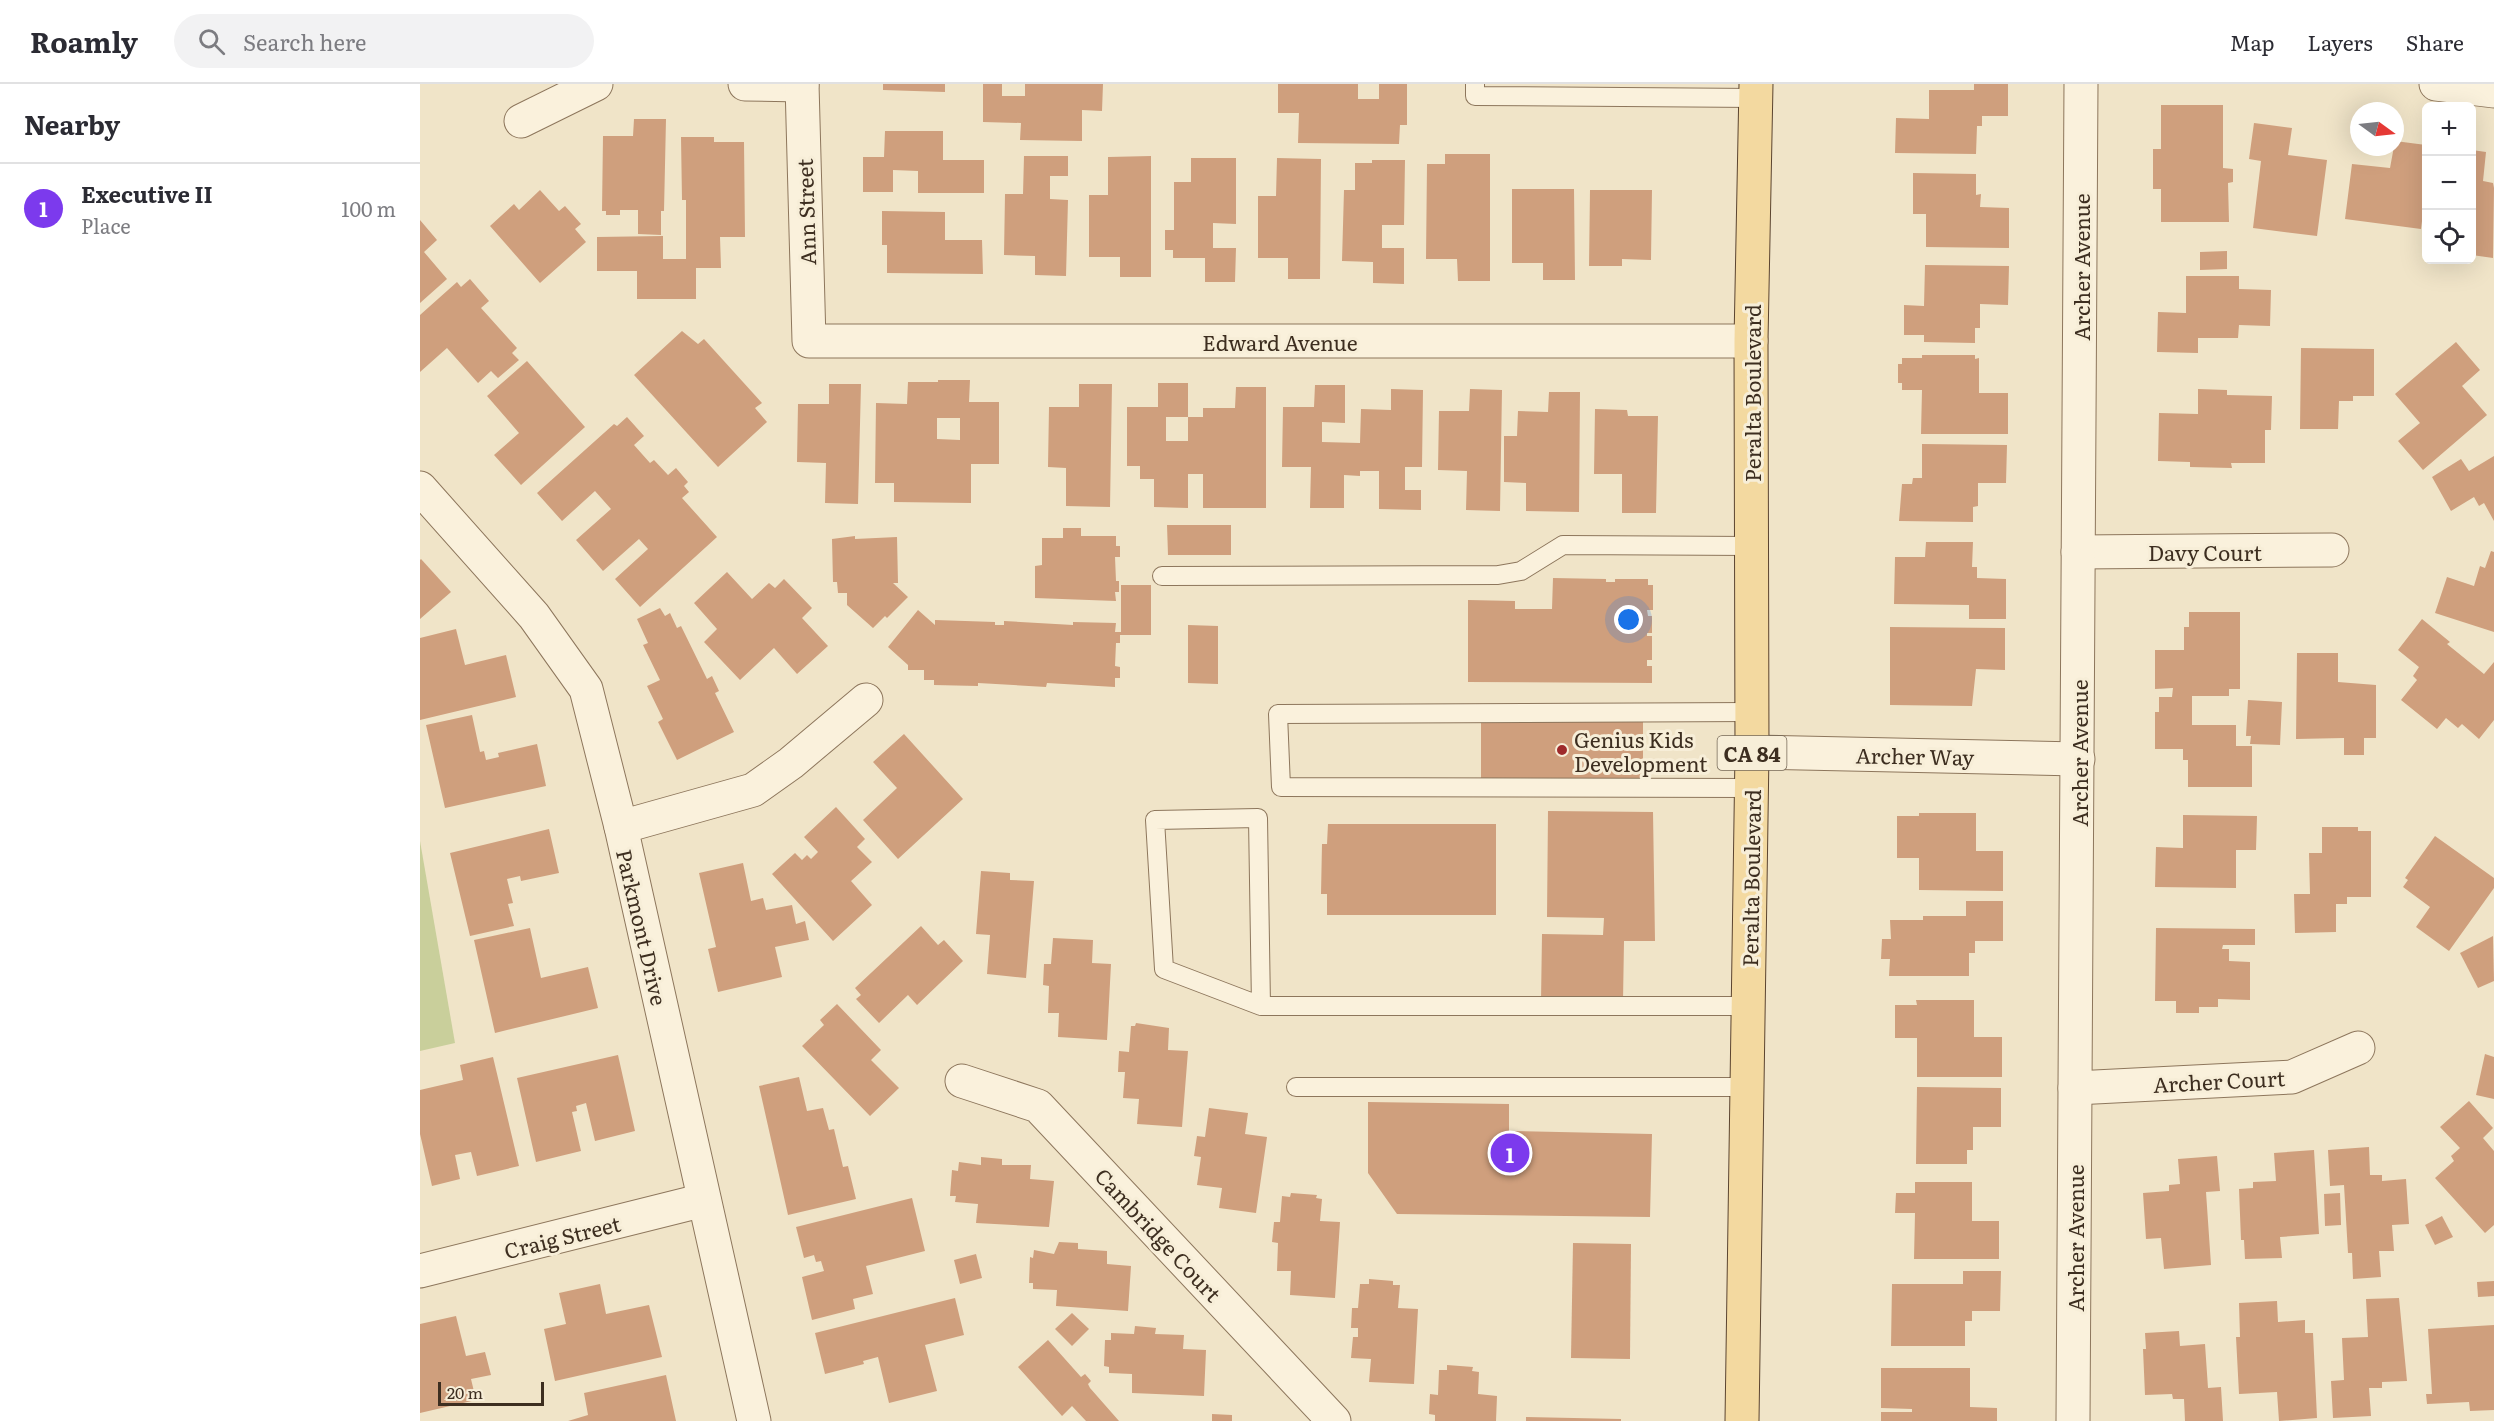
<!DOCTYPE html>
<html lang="en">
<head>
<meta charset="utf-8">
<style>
	body { margin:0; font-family:Literata,serif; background:#f2f2f3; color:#2b2b33 }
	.controls { position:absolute; right:18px; top:18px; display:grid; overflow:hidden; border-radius:9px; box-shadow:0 6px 24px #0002 }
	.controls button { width:54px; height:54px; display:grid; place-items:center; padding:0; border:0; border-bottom:2px solid #e1e1e2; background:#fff; color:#2b2b33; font:30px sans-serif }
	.compass { position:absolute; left:1930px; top:18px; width:54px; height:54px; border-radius:50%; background:#fff; box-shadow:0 6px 24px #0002; rotate:105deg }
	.scale { position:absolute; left:18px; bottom:15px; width:106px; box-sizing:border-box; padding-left:6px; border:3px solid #3d2e20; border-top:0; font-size:16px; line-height:21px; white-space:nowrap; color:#3d2e20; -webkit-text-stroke:4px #f7eed8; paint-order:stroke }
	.you { position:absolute; left:1209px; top:536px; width:21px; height:21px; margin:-15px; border:4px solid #fff; border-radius:50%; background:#1a73e8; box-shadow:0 0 0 9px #1a73e833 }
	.badge { display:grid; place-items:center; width:39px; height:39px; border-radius:50%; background:#7c3aed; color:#fff; font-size:20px; font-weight:700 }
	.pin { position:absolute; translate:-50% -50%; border:3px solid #fff; box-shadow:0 2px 6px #0006 }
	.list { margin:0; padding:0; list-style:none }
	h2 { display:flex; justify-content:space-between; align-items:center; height:78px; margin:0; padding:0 24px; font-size:26px }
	h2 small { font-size:20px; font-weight:400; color:#7c7c81 }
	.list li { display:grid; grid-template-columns:39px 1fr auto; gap:18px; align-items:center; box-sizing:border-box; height:90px; padding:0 24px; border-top:2px solid #e1e1e2 }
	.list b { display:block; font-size:22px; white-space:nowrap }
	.list p { margin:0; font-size:20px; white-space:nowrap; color:#7c7c81 }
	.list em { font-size:20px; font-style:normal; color:#7c7c81 }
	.icon { flex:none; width:33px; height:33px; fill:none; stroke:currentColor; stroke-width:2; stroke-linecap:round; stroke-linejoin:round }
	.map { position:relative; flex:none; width:2074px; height:1337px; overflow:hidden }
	header { display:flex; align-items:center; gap:36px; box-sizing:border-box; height:84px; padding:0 30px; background:#fff; border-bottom:2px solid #e1e1e2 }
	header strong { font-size:28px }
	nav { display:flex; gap:33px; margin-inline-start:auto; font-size:21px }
	.search { width:420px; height:54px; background:#f2f2f3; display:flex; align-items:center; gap:15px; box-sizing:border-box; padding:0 21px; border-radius:33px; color:#7c7c81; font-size:22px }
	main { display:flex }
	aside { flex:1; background:#fff }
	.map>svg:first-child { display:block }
	.green { fill:#c9cf9b }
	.building { fill:#cf9f7d; fill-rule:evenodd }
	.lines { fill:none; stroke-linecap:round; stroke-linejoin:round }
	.service-casing { stroke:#8d765c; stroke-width:20 }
	.minor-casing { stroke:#8d765c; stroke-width:35 }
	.primary-casing { stroke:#5b4430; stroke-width:35 }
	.service { stroke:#faf1dc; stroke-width:18 }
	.minor { stroke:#faf1dc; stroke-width:33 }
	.primary { stroke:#f3d9a0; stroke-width:33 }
	.poi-dot { fill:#9e2a2b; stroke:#f7eed8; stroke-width:2 }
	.labels { text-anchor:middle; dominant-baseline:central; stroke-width:6; stroke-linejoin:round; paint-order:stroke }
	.shield { fill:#f7eed8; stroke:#756857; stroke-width:1.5 }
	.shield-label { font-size:20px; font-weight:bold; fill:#3d2e20 }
	.street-label { font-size:21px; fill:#3d2e20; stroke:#f7eed8 }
	.poi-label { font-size:21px; fill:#3d2e20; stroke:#f7eed8; text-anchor:start }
</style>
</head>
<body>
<header>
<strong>Roamly</strong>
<div class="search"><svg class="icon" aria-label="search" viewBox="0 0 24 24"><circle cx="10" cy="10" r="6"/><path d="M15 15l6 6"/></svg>Search here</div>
<nav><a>Map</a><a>Layers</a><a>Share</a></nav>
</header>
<main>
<aside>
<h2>Nearby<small></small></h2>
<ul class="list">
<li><span class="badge">1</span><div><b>Executive II</b><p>Place</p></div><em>100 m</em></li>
</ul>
</aside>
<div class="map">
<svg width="2074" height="1337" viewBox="0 0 2074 1337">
	<rect width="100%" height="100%" fill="#f0e4c8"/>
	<path class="green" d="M0,757l35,202 -35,8z"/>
	<g class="building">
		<path d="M463,0h62v8l-62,-2z"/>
		<path d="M563,0h19v12h23v-12h78l-1,27 -20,-1v31l-62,-1 1,-17 -38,-1z"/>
		<path d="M858,0h80v15h21v-15h28v41h-7l-1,19 -101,-1 1,-30h-21z"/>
		<path d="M1554,0h34v32h-26v10h-5l-1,28 -81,-1 1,-35 33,1v-29h45z"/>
		<path d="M1741,21h62v63l10,1v13l-5,1 1,39h-68v-33h-8v-40h8z"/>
		<path d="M214,35h32l-2,92h-3v24l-23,-1v-24h-18v5h-14v-4h-4l1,-75h30z"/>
		<path d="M1834,39l38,5 -4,27 39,5 -10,76 -64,-8 8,-67 -12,-2z"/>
		<path d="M465,47h58v29h41v33h-66v-22l-25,-1v22h-30v-35h21z"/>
		<path d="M261,53h33v5h30l1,95h-25l1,31h-25v31h-59v-28h-40v-34l66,-1v23h23v-59h-4z"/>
		<path d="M1975,57l31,4v44l-5,40 -76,-10 7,-55 38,4z"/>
		<path d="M2052,66l14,2 -3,29 10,2 1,5 -1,70 -21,-3z"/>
		<path d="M1025,70h45v127h-32l-1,-22h-31l1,-95h18z"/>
		<path d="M604,72h44v20h-18v23l18,1 -2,76 -31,-1v-19l-31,-1 1,-61h18z"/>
		<path d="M731,72v121h-31v-20h-31v-62h19v-38z"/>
		<path d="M771,74h45v66l-23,-1v25h23l-1,34h-30v-24h-32v-8h-8v-20h9v-48h17z"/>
		<path d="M857,74l44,1 -1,120h-32v-21h-30v-62h18z"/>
		<path d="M952,76h33l-1,65h-22v23h22v36l-31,-1v-21l-31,-1 2,-71h11v-27h17z"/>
		<path d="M1493,89l63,1v21l5,-1 -1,13 29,1v40l-83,-1v-33h-13z"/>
		<path d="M1092,105h62l1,91h-32v-17h-31z"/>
		<path d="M120,106l19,21 6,-5 16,18 -6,5 11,13 -46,41 -50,-57 24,-22 5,6z"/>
		<path d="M1170,106h62l-1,70 -29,-1v7h-33z"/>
		<path d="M462,127l63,1v28h37l1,34 -96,-1v-28h-5z"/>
		<path d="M0,136l17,20 -13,12 23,27 -27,24z"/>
		<path d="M1807,167v18l-27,1v-18z"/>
		<path d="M1505,181l84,1 -1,39 -28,-1v24h-5v15l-51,-1v-7h-20v-30l20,1z"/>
		<path d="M1766,192h53v13l32,1 -1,36 -31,-1 -1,13h-40v15l-41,-1 1,-40 28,1z"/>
		<path d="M50,195l19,22 -8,7 36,40 -5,5 7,7 -21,18 -7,-7 -13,12 -31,-35 -27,24v-57l37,-33 4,5z"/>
		<path d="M262,247l16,13 6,-5 58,64 -7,5 12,14 -49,45 -84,-92z"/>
		<path d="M2036,258l24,28 -18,16 25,29 -64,55 -25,-29 22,-18 -25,-29z"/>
		<path d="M1881,264l73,1v47h-21v5h-14l-1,28h-38z"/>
		<path d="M1502,271h53v4l4,-1v35h29v41h-87l1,-44h-20v-7h-4v-19h4v-6h20z"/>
		<path d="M107,277l58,66 -64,58 -27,-30 25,-22 -32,-37z"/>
		<path d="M518,296h32l-1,22h30v62h-28v39l-77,-1v-19h-19l1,-80 31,1 1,-22h30zM517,334h23v22l-23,-1z"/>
		<path d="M738,299h30v34h-22v24h22v-24h15v-9h32l1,-21h30v121h-63v-34h-15v34l-34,-1v-28h-14v-13h-13v-59h31z"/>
		<path d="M409,300h32l-3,120 -33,-1 1,-40 -29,-1 1,-58h31z"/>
		<path d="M659,300h33l-2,123 -44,-1v-38l-18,-1 1,-60h30z"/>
		<path d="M895,301h30v38l-23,-1v20l38,1 1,-34 30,1v-21l32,1 -1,77h-17v23h16v20l-42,-1v-38h-19v5l-16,-1v33h-34l1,-41h-29l1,-60h31z"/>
		<path d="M1050,305l32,1 -2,121 -34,-1 1,-39 -29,-1 1,-59h30z"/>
		<path d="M1778,305l29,1v5l45,1 -1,34h-6v33h-34l1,5 -42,-1v-5l-32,-1 1,-48 39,1z"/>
		<path d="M1129,308h31l-1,120 -53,-1v-28l-22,-1v-46h13l1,-25 30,1z"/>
		<path d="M1175,325l32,1 1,6h30l-2,97h-34v-39h-28z"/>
		<path d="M207,333l17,19 -10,9 16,18 4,-3 14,15 8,-7 12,14 -4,4 5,6 -7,6 35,39 -77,70 -25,-28 33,-30 -9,-10 -36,32 -27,-31 35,-31 -16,-18 -33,30 -25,-28 77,-69 3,2z"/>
		<path d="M1502,360l85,1 -1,38h-28v23l-5,1v15l-74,-1 3,-37h10l1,-6h9z"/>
		<path d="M2074,372v65l-10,-18 -5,3 -5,-9 -23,14 -19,-34 29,-18 8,12z"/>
		<path d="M747,441h64v30h-63z"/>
		<path d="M643,444h18v8h35v10h4v11h-5l1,24h3v11h-4l1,9 -81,-3v-32l7,-1v-27h21z"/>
		<path d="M435,452v3l42,-2 1,46h-5l15,14 -21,21 -2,-2 -12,12 -26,-23v-12h-9l-1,-11h-4l-1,-43z"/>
		<path d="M1506,458h47l-1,25h5v11l29,1v40h-37v-14l-75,-1 1,-47h30z"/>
		<path d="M2071,467l3,1v80l-59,-19 12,-36 27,9 6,-20 5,2z"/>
		<path d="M1,475l30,33 -31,27v-59z"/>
		<path d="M307,488l25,27 17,-16 6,5 9,-9 28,29 -10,10 26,28 -31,28 -23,-26 -34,32 -36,-38 13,-13 -23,-26z"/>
		<path d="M1133,494l53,1v3h9v-3h33v6h5v25h-6l1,6h4v17h-5v3h5v24h-5v6h5v17l-184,-1v-82l47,1v8h37z"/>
		<path d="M701,501h30v50h-31v8h-4l-1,23 5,1v11h-5v9l-68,-4 -1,4 -68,-4v3l-44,-1v-5h-10v-10h-16v-5l-20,-18 30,-37 17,15v-5l60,2v3h9v-4l69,4v-3l43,1 -1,9h6z"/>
		<path d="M240,524l5,8 5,-3 7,15 4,-2 26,53 5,-3 7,15 -4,2 19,39 -57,28 -19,-38 5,-3 -16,-33 13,-6 -17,-35 5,-2 -11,-24z"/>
		<path d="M1769,528h51v77h-11v7h-37v29h44v21h16v41h-64v-27h-5v-11h-28v-37h4v-15h13l1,-9 -18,1v-39h29v-23h5z"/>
		<path d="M2002,535l28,23 -3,2 37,30 10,-12v58l-15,19 -17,-15 -4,4 -12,-10 -9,11 -36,-29 16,-20 -4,-4 6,-9 -21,-17z"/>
		<path d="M768,541l30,1v58l-30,-1z"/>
		<path d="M1470,543l115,1v42l-29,-1 -4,37 -82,-1z"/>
		<path d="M36,545l9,36 41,-10 10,42 -96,23v-82z"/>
		<path d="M1877,569h41v29l38,3v53h-12v17h-20v-17l-48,1z"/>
		<path d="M1828,616l34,2 -2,43 -30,-1 1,-8h-5z"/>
		<path d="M52,631l8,37 4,-1 2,9 13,-3 -1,-4 39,-9 9,42 -101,22 -19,-83z"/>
		<path d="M1061,635l162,1v61l-162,-1z"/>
		<path d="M484,650l59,65 -65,60 -35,-39 34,-32 -24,-26z"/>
		<path d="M416,723l29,32 -8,8 15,15 -21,19 21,24 -39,36 -61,-67 23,-21 7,7 5,-5 4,4 7,-7 -14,-15z"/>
		<path d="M1128,727l105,1 2,129h-31l-1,60h-82l1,-67 61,1 1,-17 -57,-1z"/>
		<path d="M1499,729h57v38h27v40l-84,-1v-32h-22v-42h22z"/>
		<path d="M1763,731l74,1 -1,34h-20v38l-81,-1 1,-40 27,1z"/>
		<path d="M908,740h168v91h-169v-21h-6l1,-50h5z"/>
		<path d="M1902,743h36v4h13v66h-24v7h-11v28l-41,1 -1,-39h16l-1,-41h13z"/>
		<path d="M129,745l10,44 -38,8 -1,-5 -13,3 6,24 -5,1 6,22 -44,10 -20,-83z"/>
		<path d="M2015,752l59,42v10l-45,63 -33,-24 14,-20 -27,-20 5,-7 -3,-2z"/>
		<path d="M323,779l8,38 12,-3 3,12 26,-5 4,19 9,-3 4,19 -34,7 7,30 -64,15 -10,-43 8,-2 -17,-74z"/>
		<path d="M561,787l29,2v7l24,1 -8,97 -39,-4 3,-39 -14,-1z"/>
		<path d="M1546,817h37v40h-28v12h-6v23h-80l1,-17h-9l1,-20h9l-1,-19h33v-4h43z"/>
		<path d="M501,842l17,19 6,-5 19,21 -46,44 -9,-10 -29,28 -23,-24 5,-4 -6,-7z"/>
		<path d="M110,844l11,50 47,-11 10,41 -103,25 -21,-93z"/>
		<path d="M1736,844l99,1v16h-32l-1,4h7v12l21,1v38l-32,-1v8h-19v6h-23v-12h-21z"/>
		<path d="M2073,852l1,45 -16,7 -18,-35z"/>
		<path d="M633,854l40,2 -1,23 19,1 -4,76 -49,-3 1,-24h-11l1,-27 -6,-1 1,-21h7z"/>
		<path d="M1496,916h58v37h28v40h-85v-39h-22v-33h22z"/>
		<path d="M417,920l44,46 -10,10 28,28 -29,28 -68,-70 22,-21 -4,-5z"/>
		<path d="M716,939l33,5 -1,22 20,1 -6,76 -45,-3 2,-25 -16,-1 2,-26h-7l1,-21 10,1 2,-26h4z"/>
		<path d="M2065,970l9,3v42l-18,-4z"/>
		<path d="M198,971l17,76 -40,10 -9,-38 -10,3 1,5 -5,1 9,39 -45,11 -19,-84z"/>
		<path d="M73,973l26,109 -42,10 -6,-24 -16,3 5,24 -28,7 -12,-52v-44l43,-10 -3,-15z"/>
		<path d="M379,993l8,34 16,-3 6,22 5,-1 9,38 5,-1 8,33 -68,16 -29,-129z"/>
		<path d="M1497,1003l84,1v39h-28v23h-6v14h-51z"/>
		<path d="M2049,1017l24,27 -10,10 11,13v74l-9,8 -50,-55 19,-17 -3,-5 9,-8 -20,-21z"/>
		<path d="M948,1018l141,2v27l143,3 -2,83 -253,-3 -29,-41z"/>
		<path d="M789,1024l39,5 -3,21 22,3 -11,76 -37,-5 3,-20 -25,-3 4,-28 -7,-1 3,-20 8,1z"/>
		<path d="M1949,1063l1,28h12v6l24,-2 3,45 -17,1 2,26h-15l2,26 -28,2 -1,-26h-4l-4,-68 -14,1 -2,-36z"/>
		<path d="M1894,1066l5,84 -39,3 2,21 -37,1 -1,-19h-3l-2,-51 14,-1v-6l23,-1 -2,-28z"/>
		<path d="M1797,1072l3,35 -14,1 5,73 -47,4 -3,-31 -15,1 -3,-46 26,-2v-6l11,-1 -2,-25z"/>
		<path d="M561,1073l21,2v6h29l-1,14 24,2 -5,46 -73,-4 2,-19 -23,-2 1,-6h-6l2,-26 6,1 1,-9 22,3z"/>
		<path d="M1495,1098h57v39h27v38h-85l1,-46h-20l1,-20h19z"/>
		<path d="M871,1109l26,2 -1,3 6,1 -2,22 20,1 -5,76 -45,-3 1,-24h-14l1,-28 -6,-1 2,-20h6l2,-26 8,1z"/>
		<path d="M1920,1109l1,32 -16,1 -1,-32z"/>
		<path d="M492,1114l13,53 -59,15 7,28 -20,5 2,10 -43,11 -10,-43 22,-6 -3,-10 -5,1 -2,-7 -10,3 -8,-31z"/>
		<path d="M2022,1132l11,21 -18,8 -10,-20z"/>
		<path d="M639,1158l19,1v6l29,2v13l24,2 -3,45 -72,-5 1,-16 -24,-1v-6h-4l1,-26 3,1 1,-8 20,4z"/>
		<path d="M1153,1159l58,1 -1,115 -59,-1z"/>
		<path d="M556,1170l6,24 -22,6 -6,-24z"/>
		<path d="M1543,1187h38l-1,40h-28v10h-7v25h-74l1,-62h71z"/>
		<path d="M949,1195l24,2v4h7l-2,23 20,1 -4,75 -45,-2 2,-23 -20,-1 2,-21h5v-9h-7l1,-20h6l2,-24h9z"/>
		<path d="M2074,1197v15l-16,1 -1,-15z"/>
		<path d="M180,1200l6,30 43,-9 13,52 -107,24 -11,-52 22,-5 -7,-31z"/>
		<path d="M535,1214l9,37 -39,10 12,46 -48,12 -11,-46 -15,4 1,3 -39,10 -10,-41z"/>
		<path d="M1979,1214l8,83 -25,1v6h-13l2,28 -38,2 -2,-37 13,-1 -2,-42 26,-1 -2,-38z"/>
		<path d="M1857,1217l1,21 27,-2v13h8l4,85 -38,3 -2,-29 -38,2 -3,-57h4l-1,-34z"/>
		<path d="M652,1229l17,16 -17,17 -17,-17z"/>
		<path d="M36,1232l10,40 19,-4 6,23 -20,4 5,21 -56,13v-89z"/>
		<path d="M2074,1241v85l-24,1 -1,-9 -42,2 -1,-10h6l-4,-65z"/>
		<path d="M715,1242l21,2 -1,6 29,1 -1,14 23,1 -2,46 -72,-3v-19l-23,-1v-6l-5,-1 1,-26h6v-7l23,1z"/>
		<path d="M1759,1247l1,15 25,-2 3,44 13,-1 2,34h-38l-1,-22h-11l-1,-5 -27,1 -2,-46h3l-1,-16z"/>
		<path d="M628,1256l33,37 4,-3 6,7 -3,3 2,4 29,33h-33l-14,-15 -10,10 -44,-49z"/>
		<path d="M1027,1281l26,2 -1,4 7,1 -1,22 19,2 -1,25h-61v-6l-6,-1 1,-20 8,1 1,-25h8z"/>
		<path d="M1461,1284h89v39l27,1v13h-116v-9h31v-3l-31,-1z"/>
		<path d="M246,1291l10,46h-108l20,-6 -4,-22z"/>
		<path d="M792,1330l20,1v6h-20z"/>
		<path d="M1106,1333l95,2v2h-95z"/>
	</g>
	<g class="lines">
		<defs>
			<g id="service">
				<path d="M1055,0v12l281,2"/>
				<path d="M742,492l336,-1 23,-4 42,-26 188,1"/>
				<path d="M1331,704l-470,-1 -3,-73 474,-2"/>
				<path d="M841,922l-97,-37 -9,-149 103,-2 3,188h487"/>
				<path d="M876,1003h451"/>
			</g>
			<g id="minor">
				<path d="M325,0l57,1"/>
				<path d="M382,0l7,257h942"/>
				<path d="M2016,0l58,7"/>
				<path d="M101,37l75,-37"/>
				<path d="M0,404l114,128 52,73 35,138 133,594"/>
				<path d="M1658,468l254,-2"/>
				<path d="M1332,668l326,7"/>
				<path d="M201,743l132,-37 38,-27 75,-63"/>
				<path d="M542,997l76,25 296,315"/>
				<path d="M1655,1004l217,-11 66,-29"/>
				<path d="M0,1187l284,-71"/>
				<path d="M1653,1337l8,-1337"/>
			</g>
			<path id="primary" d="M1322,1337l10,-669 -1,-411 5,-257"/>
		</defs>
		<use href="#service" class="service-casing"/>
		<use href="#minor" class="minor-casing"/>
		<use href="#primary" class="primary-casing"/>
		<use href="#service" class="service"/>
		<use href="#minor" class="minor"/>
		<use href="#primary" class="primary"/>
	</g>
	<circle class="poi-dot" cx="1142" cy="666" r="6"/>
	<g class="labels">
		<rect class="shield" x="1297.5" y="652" width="69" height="34" rx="4.5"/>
		<g class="shield-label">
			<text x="1332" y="669">CA 84</text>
		</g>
		<g class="street-label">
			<text transform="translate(385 128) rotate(-92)">Ann Street</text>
			<text transform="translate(1660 183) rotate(-90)">Archer Avenue</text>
			<text x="860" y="257">Edward Avenue</text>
			<text transform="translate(1331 309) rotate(-90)">Peralta Boulevard</text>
			<text x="1785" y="467">Davy Court</text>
			<text transform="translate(1658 669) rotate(-90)">Archer Avenue</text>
			<text transform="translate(1495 671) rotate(1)">Archer Way</text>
			<text transform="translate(1330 794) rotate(-89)">Peralta Boulevard</text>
			<text transform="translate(223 843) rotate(77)">Parkmont Drive</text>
			<text transform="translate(1799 996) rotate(-3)">Archer Court</text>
			<text transform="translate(739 1150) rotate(47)">Cambridge Court</text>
			<text transform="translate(142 1152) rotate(-14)">Craig Street</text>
			<text transform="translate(1654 1154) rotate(-90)">Archer Avenue</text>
		</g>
		<g class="poi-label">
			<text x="1154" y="654">Genius Kids<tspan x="1154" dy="24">Development</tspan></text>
		</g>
	</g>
</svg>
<div class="controls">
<button>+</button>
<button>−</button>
<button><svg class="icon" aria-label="locate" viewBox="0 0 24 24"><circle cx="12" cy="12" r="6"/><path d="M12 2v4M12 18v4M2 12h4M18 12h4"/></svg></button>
</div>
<svg class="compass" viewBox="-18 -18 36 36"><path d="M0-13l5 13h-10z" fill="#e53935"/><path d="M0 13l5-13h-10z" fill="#7c7c81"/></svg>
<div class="scale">20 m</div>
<div class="you"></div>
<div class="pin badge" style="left:1090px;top:1069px">1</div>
</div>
</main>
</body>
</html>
